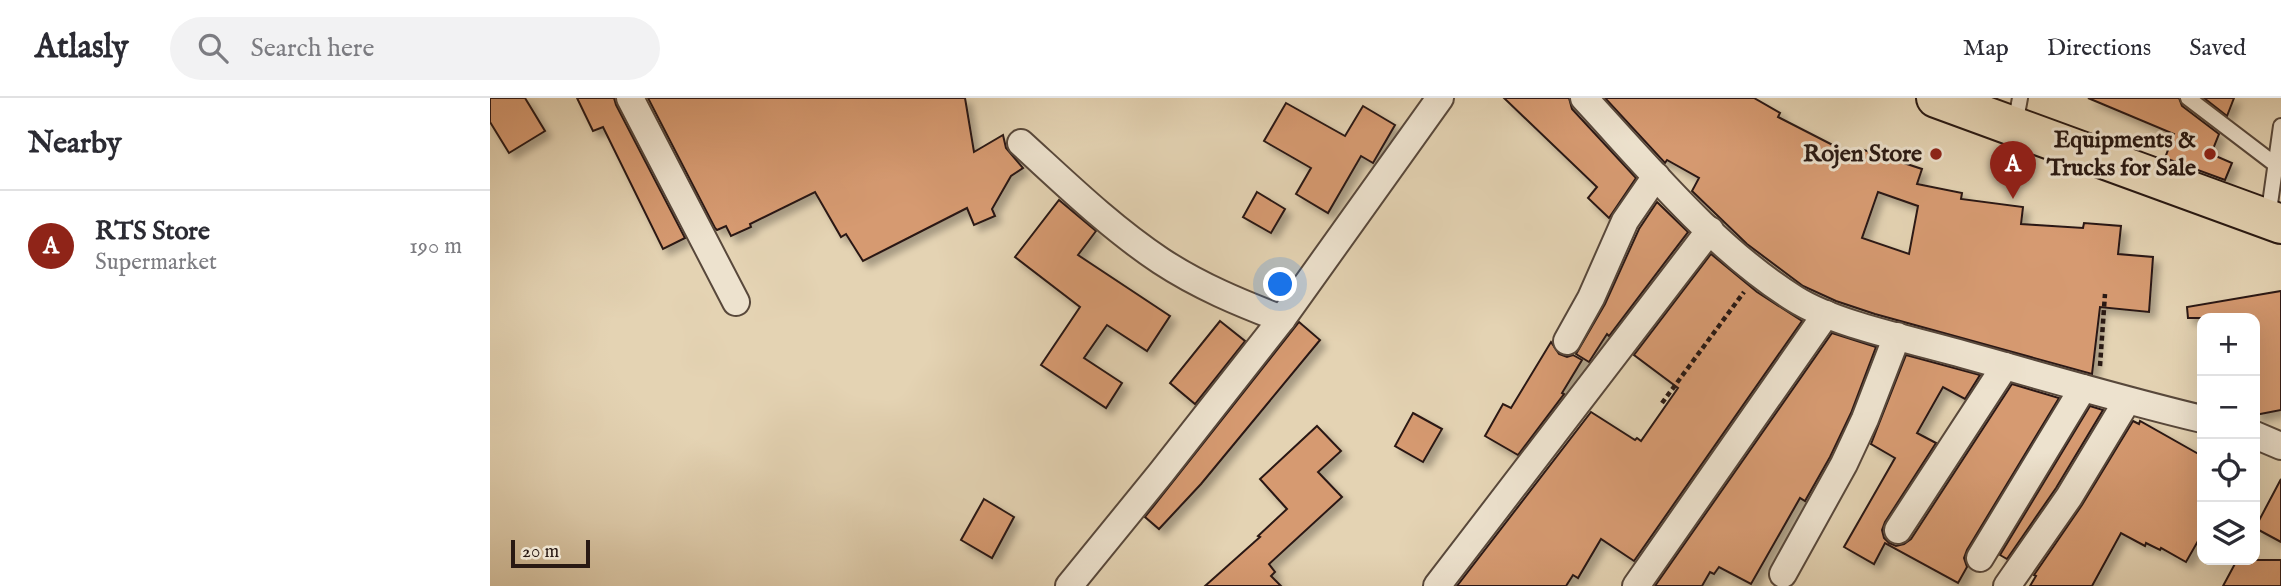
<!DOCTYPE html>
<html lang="en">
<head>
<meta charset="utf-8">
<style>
	body { margin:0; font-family:"IM FELL English",serif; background:#f2f2f3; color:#2b2b33 }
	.controls { position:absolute; right:21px; bottom:21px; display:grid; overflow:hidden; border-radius:14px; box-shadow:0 7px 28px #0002 }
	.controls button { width:63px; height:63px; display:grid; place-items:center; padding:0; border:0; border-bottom:2px solid #e1e1e2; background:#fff; color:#2b2b33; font:35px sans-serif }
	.scale { position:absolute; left:21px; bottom:18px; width:79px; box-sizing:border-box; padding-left:7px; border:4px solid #291913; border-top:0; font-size:19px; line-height:24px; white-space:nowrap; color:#291913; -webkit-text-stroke:5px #ede2ce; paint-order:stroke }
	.you { position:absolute; left:791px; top:187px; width:24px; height:24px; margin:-18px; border:5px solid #fff; border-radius:50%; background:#1a73e8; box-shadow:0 0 0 10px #1a73e833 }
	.badge { display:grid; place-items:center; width:46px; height:46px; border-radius:50%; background:#8f2418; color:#fff; font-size:23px; font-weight:700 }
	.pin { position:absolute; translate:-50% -58px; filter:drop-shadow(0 2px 4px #0008) }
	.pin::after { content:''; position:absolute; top:37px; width:24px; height:21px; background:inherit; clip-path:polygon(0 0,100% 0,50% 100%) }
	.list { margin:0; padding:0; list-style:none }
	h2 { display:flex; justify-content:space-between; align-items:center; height:91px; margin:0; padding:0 28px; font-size:30px }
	h2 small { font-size:23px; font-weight:400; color:#7c7c81 }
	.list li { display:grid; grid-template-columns:46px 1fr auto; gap:21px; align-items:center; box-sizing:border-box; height:112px; padding:0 28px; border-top:2px solid #e1e1e2 }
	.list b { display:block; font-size:26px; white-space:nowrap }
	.list p { margin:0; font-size:23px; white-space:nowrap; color:#7c7c81 }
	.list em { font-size:23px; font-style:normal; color:#7c7c81 }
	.icon { flex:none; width:38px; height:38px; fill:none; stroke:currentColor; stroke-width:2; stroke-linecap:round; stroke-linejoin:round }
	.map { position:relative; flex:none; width:1791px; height:488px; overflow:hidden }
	header { display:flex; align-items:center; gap:42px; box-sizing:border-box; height:98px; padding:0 35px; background:#fff; border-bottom:2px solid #e1e1e2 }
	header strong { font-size:33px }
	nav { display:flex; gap:38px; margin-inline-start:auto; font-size:24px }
	.search { width:490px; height:63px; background:#f2f2f3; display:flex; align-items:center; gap:18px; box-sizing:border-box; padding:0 24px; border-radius:38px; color:#7c7c81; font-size:26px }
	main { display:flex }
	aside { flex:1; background:#fff }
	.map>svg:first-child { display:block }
	.building { fill:#d69a71; stroke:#291913; stroke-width:2; fill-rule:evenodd; filter:url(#shadow) }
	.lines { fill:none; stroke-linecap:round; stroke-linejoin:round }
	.service-casing { stroke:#58483b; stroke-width:18 }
	.minor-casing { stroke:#58483b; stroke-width:30 }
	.trunk-casing { stroke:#291913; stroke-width:42 }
	.path { stroke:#291913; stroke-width:4.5; stroke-dasharray:5 3.5; stroke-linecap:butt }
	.service { stroke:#ede2ce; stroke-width:14 }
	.minor { stroke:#ede2ce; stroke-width:26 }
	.trunk { stroke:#e4d3b3; stroke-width:38 }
	.poi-dot { fill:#8f2418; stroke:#ede2ce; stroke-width:2.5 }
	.labels { text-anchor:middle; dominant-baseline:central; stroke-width:6; stroke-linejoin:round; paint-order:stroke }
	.poi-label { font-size:24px; font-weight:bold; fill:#291913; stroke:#ede2ce; text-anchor:end }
</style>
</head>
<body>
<header>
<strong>Atlasly</strong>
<div class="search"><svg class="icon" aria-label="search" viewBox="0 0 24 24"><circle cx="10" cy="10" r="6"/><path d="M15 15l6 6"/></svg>Search here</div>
<nav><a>Map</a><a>Directions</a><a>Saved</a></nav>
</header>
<main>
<aside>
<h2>Nearby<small></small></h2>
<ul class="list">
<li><span class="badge">A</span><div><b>RTS Store</b><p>Supermarket</p></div><em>190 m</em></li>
</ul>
</aside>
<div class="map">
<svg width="1791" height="488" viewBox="0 0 1791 488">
	<defs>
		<filter id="shadow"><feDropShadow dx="6" dy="6" stdDeviation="3.5" flood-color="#0004"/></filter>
	</defs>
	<rect width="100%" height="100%" fill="#e4d3b3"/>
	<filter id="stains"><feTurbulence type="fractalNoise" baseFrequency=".00286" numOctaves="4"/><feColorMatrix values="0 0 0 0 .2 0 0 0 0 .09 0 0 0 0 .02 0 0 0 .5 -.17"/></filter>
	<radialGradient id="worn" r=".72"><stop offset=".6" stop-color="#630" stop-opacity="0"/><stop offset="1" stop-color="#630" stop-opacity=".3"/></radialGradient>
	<g class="building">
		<path d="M0,0h35l20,33 -36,22 -19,-31z"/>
		<path d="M87,0h37l2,7 69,133 -22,11 -60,-122 -10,4z"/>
		<path d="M158,0h317l9,54 29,-17 3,13 17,20 -12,8 -19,33 3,7 -21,9 -7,-17 -104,53 -17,-27 -5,3 -26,-45 -65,32 1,3 -20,9 -5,-10 -9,4 -2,-2z"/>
		<path d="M1014,0h65l3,11 64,69 -27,40 -21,-20 9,-11z"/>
		<path d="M1115,0h149l26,15 -2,4 80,41 3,-9 61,20 -5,15 45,9 -1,6 62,8 -2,17 62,4 1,-5 37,3 -3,28 35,3 -4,55 -49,-5 -8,67 -217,-60 -39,-13 -33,-15 -56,-42 -55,-53 7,-13 -32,-18 -2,3zM1388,94l40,14 -9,48 -47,-16z"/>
		<path d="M1598,0h91l3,8 37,28 -8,20 21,9 -7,17 -60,-22 9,-24z"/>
		<path d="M1714,0h30l-7,18z"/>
		<path d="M796,5l59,33 18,-30 32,19 -22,38 -12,-7 -33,57 -32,-19 15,-26 -47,-27z"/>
		<path d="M767,94l28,17 -14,24 -28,-16z"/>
		<path d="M569,102l37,31 -18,24 92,61 -23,35 -40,-26 -23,33 38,25 -16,25 -65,-43 39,-58 -65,-50z"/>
		<path d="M1167,104l31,30 -79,104 -2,-2 -18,28 -13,-8 29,-50 34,-75z"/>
		<path d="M1221,156l46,38 45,29 -168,240 -33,-22 -23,39 -5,-3 -7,11h-109l134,-174 44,28 2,-2 4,3 37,-53 -44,-33z"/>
		<path d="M1791,193v119l-26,5v-97h-67l-1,-11z"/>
		<path d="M730,223l25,20 -50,63 -25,-21z"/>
		<path d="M809,224l21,18 -119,144 -42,45 -14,-12z"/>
		<path d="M1342,235l44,14 -25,66 -21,44 -25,44 -5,-3 -49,86 -32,-17 -5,7 -4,-2 -8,14h-47z"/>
		<path d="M1061,244l8,12 8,3 6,-2 9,5 -20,33 2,1 -46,61 -33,-19 18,-32 8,4z"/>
		<path d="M1416,257l74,20 -15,24 -22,-12 -26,46 19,10 -51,79 -3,8 2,8 5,5 7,3 8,-2 7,-5 101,-155 47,14 -92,152 -3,8 3,9 -9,16 -73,-40 -11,21 -30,-17 51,-89 -24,-14z"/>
		<path d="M1600,308l13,4 -47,78 -49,71 -7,-4z"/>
		<path d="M923,315l29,16 -19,33 -28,-16z"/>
		<path d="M1643,323l6,3 1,-3 62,35v78l-16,28 -25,-14 -1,2 -14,-7 -1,3 -24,-13 -29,53h-62l6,-10 -2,-1 48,-70z"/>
		<path d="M827,328l24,25 -23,21 24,25 -73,67 6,8 -4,4 10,10h-76l55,-49 -2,-1 29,-27 -27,-30z"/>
		<path d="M1791,381v63l-26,-14z"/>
		<path d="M494,401l30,18 -22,41 -31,-18z"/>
		<path d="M1747,462h44v26h-58z"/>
	</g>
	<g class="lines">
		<defs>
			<g id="service">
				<path d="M1698,0l88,67"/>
				<path d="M1525,27l5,-27"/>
				<path d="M1778,120l13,-92"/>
			</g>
			<g id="minor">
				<path d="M140,0l106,204"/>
				<path d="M1094,0c64,69 131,151 211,201 40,25 110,39 156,52 84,23 167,48 251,68"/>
				<path d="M531,45c45,41 89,84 140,118 38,25 79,42 121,58"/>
				<path d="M1077,243l24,-43 34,-77 31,-45"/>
				<path d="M1765,337l26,11"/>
				<path d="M1408,432l107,-164"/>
				<path d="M1490,460l103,-170"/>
				<path d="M1293,476l61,-110 21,-45 32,-83"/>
				<path d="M579,488l92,-113 121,-154 158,-221"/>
				<path d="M947,488l273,-356"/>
				<path d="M1146,488l190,-272"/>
				<path d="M1517,488l62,-89 58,-96"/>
			</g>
			<path id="trunk" d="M1446,0l345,126"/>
		</defs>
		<use href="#service" class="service-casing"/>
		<use href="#minor" class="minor-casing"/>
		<use href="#trunk" class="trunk-casing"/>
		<g class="path">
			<path d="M1610,268l5,-72"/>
			<path d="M1172,305l82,-111"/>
		</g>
		<use href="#service" class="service"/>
		<use href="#minor" class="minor"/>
		<use href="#trunk" class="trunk"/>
	</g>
	<g class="poi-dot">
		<circle cx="1446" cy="56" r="7"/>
		<circle cx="1720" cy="56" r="7"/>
	</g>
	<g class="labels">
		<g class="poi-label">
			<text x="1706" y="42">Equipments &amp;<tspan x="1706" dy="28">Trucks for Sale</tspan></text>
			<text x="1432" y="56">Rojen Store</text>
		</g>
	</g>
	<rect width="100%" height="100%" filter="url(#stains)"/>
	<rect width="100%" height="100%" fill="url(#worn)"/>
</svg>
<div class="controls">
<button>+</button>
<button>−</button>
<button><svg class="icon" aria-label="locate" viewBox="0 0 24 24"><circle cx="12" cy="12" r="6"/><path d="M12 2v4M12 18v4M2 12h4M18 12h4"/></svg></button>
<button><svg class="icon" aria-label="layers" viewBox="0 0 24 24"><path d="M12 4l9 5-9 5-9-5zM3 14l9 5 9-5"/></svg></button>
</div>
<div class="scale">20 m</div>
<div class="you"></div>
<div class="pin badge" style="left:1523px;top:101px">A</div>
</div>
</main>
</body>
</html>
